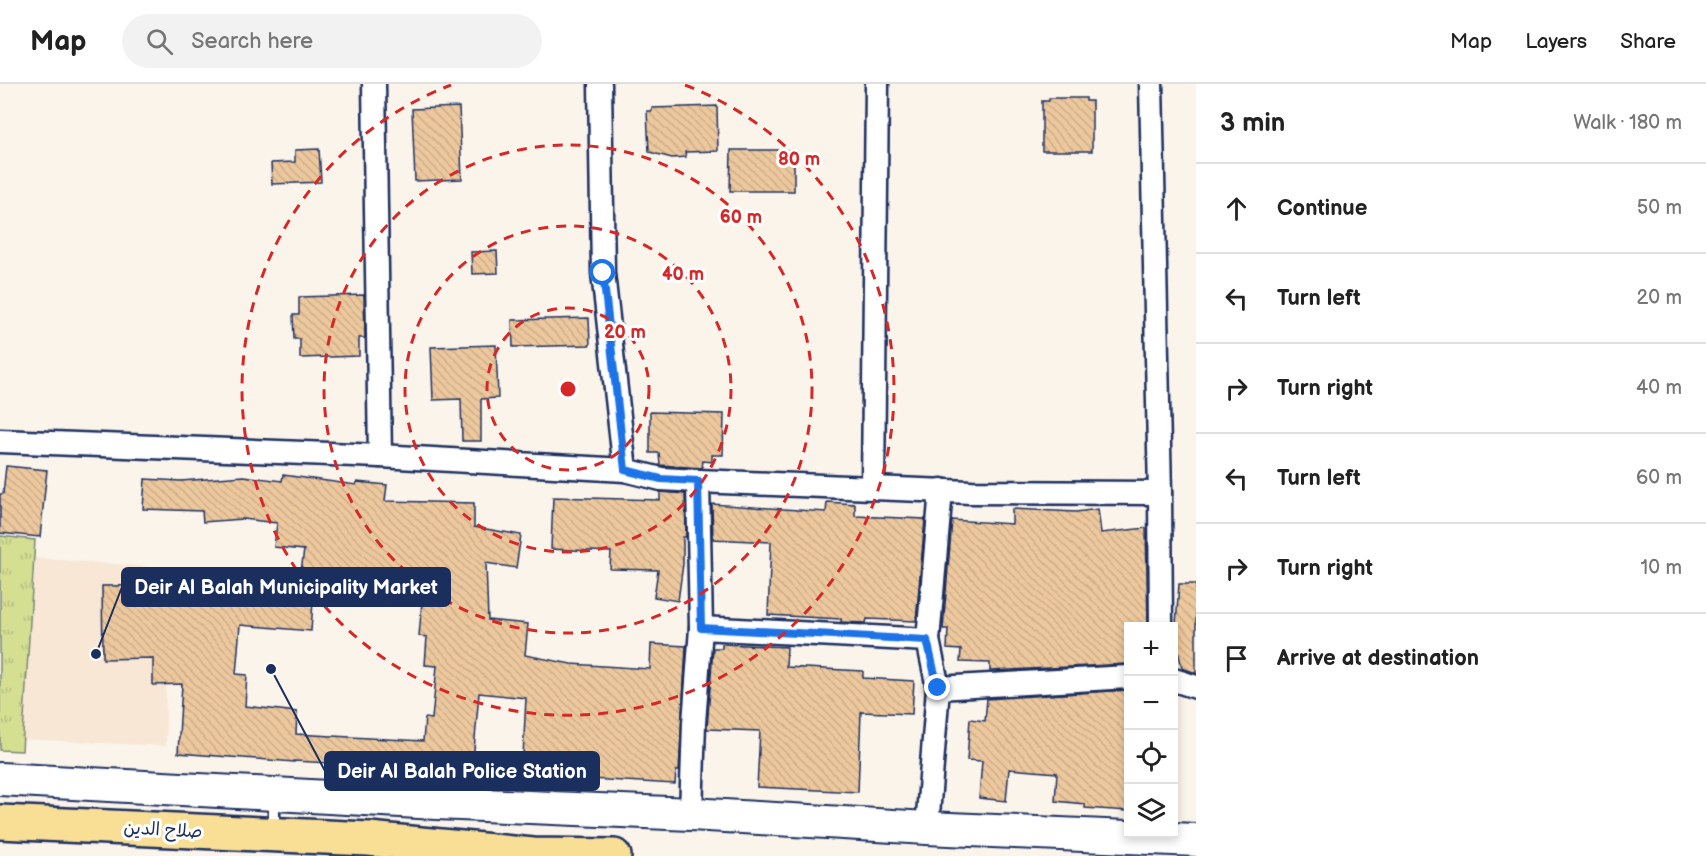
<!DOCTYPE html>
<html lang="en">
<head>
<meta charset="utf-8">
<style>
	body { margin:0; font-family:"Balsamiq Sans","Playpen Sans Arabic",sans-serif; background:#f2f2f2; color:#222 }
	.controls { position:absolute; right:18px; bottom:18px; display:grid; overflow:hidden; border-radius:0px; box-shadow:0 3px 9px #0003 }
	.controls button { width:54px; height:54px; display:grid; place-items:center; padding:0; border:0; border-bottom:2px solid #e0e0e0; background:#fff; color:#222; font:30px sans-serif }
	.stop { position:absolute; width:18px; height:18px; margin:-14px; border:4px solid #1a73e8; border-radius:50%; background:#fff }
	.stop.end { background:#1a73e8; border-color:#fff; box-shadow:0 2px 6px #0008 }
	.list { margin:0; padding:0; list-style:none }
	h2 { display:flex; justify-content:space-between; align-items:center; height:78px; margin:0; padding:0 24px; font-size:26px }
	h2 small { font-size:20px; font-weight:400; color:#767676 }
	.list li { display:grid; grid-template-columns:39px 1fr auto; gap:18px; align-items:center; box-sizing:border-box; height:90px; padding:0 24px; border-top:2px solid #e0e0e0 }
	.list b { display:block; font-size:22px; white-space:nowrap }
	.list em { font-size:20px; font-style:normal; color:#767676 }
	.icon { flex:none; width:33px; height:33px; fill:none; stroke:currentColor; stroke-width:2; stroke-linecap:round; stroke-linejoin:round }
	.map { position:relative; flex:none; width:1196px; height:772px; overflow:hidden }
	header { display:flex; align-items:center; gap:36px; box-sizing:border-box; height:84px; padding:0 30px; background:#fff; border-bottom:2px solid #e0e0e0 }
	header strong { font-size:28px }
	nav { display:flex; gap:33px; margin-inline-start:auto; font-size:21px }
	.search { width:420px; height:54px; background:#f2f2f2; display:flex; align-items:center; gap:15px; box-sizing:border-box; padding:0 21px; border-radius:33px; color:#767676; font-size:22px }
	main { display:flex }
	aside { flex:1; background:#fff }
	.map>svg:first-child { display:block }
	.built { fill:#f7e7d4 }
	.grass { fill:url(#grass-tufts); stroke:#788778; stroke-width:1.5 }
	.building { fill:url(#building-back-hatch); stroke:#1b2f5e; stroke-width:1.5 }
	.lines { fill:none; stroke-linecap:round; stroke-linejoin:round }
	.lane-casing { stroke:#1b2f5e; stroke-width:15 }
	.street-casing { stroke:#1b2f5e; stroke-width:27 }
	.secondary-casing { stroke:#1b2f5e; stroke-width:36 }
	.highway-casing { stroke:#1b2f5e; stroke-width:38 }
	.lane { stroke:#fff; stroke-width:10 }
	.street { stroke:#fff; stroke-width:22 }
	.secondary { stroke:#fff; stroke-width:32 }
	.highway { stroke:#f9df96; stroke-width:33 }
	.route { stroke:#1a73e8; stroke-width:8 }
	.ring { fill:none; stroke:#d62828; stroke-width:3; stroke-dasharray:10 8 }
	.labels { text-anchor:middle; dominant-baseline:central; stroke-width:6; stroke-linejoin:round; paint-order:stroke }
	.street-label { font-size:18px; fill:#1b2f5e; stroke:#fff }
	.centre { fill:#d62828; stroke:#fff; stroke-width:3 }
	.ring-label { font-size:18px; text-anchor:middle; font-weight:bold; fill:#d62828; stroke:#fff; stroke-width:6; stroke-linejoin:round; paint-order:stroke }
	.leader { fill:none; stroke:#1b2f5e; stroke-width:2 }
	.callout-dot { fill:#1b2f5e; stroke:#fff; stroke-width:2 }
	.callout { fill:#1b2f5e; stroke:#1b2f5e; stroke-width:2 }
	.callout-label { font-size:20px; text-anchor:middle; font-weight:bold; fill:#fff }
</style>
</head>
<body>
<header>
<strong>Map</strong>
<div class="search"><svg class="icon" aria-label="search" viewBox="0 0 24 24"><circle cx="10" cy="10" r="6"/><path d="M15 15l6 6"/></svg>Search here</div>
<nav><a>Map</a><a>Layers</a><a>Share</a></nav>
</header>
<main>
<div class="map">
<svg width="1196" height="772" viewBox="0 0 1196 772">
	<defs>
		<pattern id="grass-tufts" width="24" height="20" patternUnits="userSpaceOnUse" patternTransform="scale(1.5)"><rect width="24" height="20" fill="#d4df92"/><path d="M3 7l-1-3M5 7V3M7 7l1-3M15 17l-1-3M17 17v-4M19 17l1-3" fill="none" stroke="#b5c080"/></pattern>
		<pattern id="building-back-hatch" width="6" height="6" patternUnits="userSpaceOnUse" patternTransform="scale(1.5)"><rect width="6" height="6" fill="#edc89d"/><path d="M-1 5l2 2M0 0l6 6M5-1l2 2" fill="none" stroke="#cbac8a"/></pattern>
	</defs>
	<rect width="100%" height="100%" fill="#fbf4eb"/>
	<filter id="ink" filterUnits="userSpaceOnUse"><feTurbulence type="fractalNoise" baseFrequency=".0167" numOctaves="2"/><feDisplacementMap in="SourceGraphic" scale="12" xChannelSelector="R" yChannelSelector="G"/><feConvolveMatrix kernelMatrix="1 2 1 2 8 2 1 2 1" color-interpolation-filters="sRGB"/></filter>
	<g filter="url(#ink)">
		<path class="built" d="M35,474l130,10 1,178 -146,-7z"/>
		<path class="grass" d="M0,452l35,4 -13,211 -22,-1z"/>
		<g class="building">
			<path d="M1049,14h37v3h6v50h-50v-50h7z"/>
			<path d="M717,22l1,45 -33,1 1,5 -14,1 -23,-6 -2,-41h5v-3z"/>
			<path d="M459,23l3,72 -47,2 -3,-72z"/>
			<path d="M319,65l2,33 -49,2 -1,-21 24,-1v-12z"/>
			<path d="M731,66h63v41h-64z"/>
			<path d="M497,167l1,22 -26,1 -1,-22z"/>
			<path d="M364,211l1,43h-6v18l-59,2v-19h-6l-1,-24h6v-18z"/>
			<path d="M589,234l1,27 -77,2 -1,-27z"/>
			<path d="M496,261l2,53 -17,1v42h-19l-1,-42 -28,1 -2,-53z"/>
			<path d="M650,328l74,2 -1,41h-11v7l-9,-1 -1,7 -42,-3 -1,-12h-9z"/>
			<path d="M6,382l41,4 -7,67 -40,-4v-39h3z"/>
			<path d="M283,391l73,10 1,-3 30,3 -2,16 89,2v24l47,8 -5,33 -30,-5 2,57 40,4 -3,31 46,9 79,5 1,-25 35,2 -7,125h-3l-1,13 -153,-9 4,-77 -47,-5 -7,80 -51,-5 -127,-7v1l-116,-9 4,-69 -29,1v-27l-50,1 -1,-73 88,-1v-3l44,4 -1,10 80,5 -2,30 -71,-6 -4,49 11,1 -2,31 52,6 -1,22 127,7 2,-23 7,1 5,-53 -12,-1 2,-28 -8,-1 5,-58 -61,-3v6l-63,-3 4,-28 -30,-3 3,-24 -34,-4 -40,3 -1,-11 -59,-2 2,-30 36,2 62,-5 39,5z"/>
			<path d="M660,408l25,2 1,43h-3v27l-5,37 -24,-4 4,-27 -48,-1 1,-17 -60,-3 2,-52 107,3z"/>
			<path d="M827,418l28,2v12l70,3 -9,102 -49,-2 -1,4 -25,-1v-3l-73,-4 3,-73 -58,-3 -1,-35 114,8z"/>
			<path d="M1012,425l64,3 22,-3 3,24 45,-5 2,99h-20v37l-138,7v-8l-30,-1 1,-12 -14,-1 1,-20h-5l9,-109 60,4z"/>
			<path d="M1179,500h17v89l-14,-5 -7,-30z"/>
			<path d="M722,560l65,3 -1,20 77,4v7l51,3 -2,33 -51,-2 -3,80 -101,-5 3,-56 -53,-2 6,-81h9z"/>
			<path d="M1128,606v121l-43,-3v-4l-30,-3 2,-28 -48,-4 -3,32 -27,-3 3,-37 -15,-1 3,-41 15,2 2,-22z"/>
		</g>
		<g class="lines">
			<defs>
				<path id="lane" d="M274,748v-35"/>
				<g id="street">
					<path d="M374,0l6,372"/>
					<path d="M600,0l3,189 22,197"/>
					<path d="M1151,0l9,409 1,133"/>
					<path d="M0,357l380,15 245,14 36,9 37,2 273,11 189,1"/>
					<path d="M873,404l4,-404"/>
					<path d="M701,544l227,12 10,48 190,-11"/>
					<path d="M928,556l13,-150"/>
					<path d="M1174,596l22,7"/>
					<path d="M691,730l3,-91 7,-95 -3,-147"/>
					<path d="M927,744l11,-140"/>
				</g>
				<path id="secondary" d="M0,695l437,24 254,11 236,14 269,12"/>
				<path id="highway" d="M0,738l369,17 164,16 81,1"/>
			</defs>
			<use href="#lane" class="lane-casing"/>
			<use href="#street" class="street-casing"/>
			<use href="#secondary" class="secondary-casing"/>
			<use href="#highway" class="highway-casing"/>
			<use href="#lane" class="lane"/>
			<use href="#street" class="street"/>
			<use href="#secondary" class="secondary"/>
			<use href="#highway" class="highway"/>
		</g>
	</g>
	<g class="lines" filter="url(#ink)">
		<path class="route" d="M603,189l22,197 36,9 37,2 3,147 226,12 11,48"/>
	</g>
	<g class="ring">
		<circle cx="568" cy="305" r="81"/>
		<circle cx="568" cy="305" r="163"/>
		<circle cx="568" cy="305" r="244"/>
		<path d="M685 1A326 326 0 1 1 451 1"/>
	</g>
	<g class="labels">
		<g class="street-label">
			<text transform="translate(163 746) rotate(3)">صلاح الدين</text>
		</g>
	</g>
	<circle cx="568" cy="305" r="9" class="centre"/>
	<g class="ring-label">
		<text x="799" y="81">80 m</text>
		<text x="741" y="139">60 m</text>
		<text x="683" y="196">40 m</text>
		<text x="625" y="254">20 m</text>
	</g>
	<path class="leader" d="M96 570L122 503M271 585L325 687"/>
	<g class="callout-dot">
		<circle cx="96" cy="570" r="6"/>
		<circle cx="271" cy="585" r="6"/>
	</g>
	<g class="callout">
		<rect x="122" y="484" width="328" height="38" rx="6"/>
		<rect x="325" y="668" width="274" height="38" rx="6"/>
	</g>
	<g class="callout-label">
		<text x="286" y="510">Deir Al Balah Municipality Market</text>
		<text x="462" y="694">Deir Al Balah Police Station</text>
	</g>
</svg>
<div class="controls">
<button>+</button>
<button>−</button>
<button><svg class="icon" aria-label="locate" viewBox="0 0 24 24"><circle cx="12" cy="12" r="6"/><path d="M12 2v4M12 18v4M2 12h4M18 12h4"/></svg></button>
<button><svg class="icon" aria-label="layers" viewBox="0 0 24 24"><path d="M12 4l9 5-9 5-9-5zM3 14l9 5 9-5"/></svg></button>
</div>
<div class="stop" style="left:603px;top:189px"></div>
<div class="stop end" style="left:938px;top:604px"></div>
</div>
<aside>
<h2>3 min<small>Walk · 180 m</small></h2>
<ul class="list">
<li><svg class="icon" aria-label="ahead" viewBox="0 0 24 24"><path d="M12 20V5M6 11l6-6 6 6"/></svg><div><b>Continue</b></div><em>50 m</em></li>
<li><svg class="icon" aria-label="left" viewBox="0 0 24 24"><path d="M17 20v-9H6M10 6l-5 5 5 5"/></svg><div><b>Turn left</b></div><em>20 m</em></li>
<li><svg class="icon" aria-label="right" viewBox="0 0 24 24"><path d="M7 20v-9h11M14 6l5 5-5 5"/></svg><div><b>Turn right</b></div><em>40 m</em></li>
<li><svg class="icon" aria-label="left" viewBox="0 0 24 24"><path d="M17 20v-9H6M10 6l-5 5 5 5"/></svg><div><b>Turn left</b></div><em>60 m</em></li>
<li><svg class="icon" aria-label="right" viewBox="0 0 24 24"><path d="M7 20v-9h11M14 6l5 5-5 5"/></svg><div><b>Turn right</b></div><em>10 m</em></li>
<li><svg class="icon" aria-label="arrive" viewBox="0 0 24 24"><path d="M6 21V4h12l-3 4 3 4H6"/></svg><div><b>Arrive at destination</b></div></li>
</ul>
</aside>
</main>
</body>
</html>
